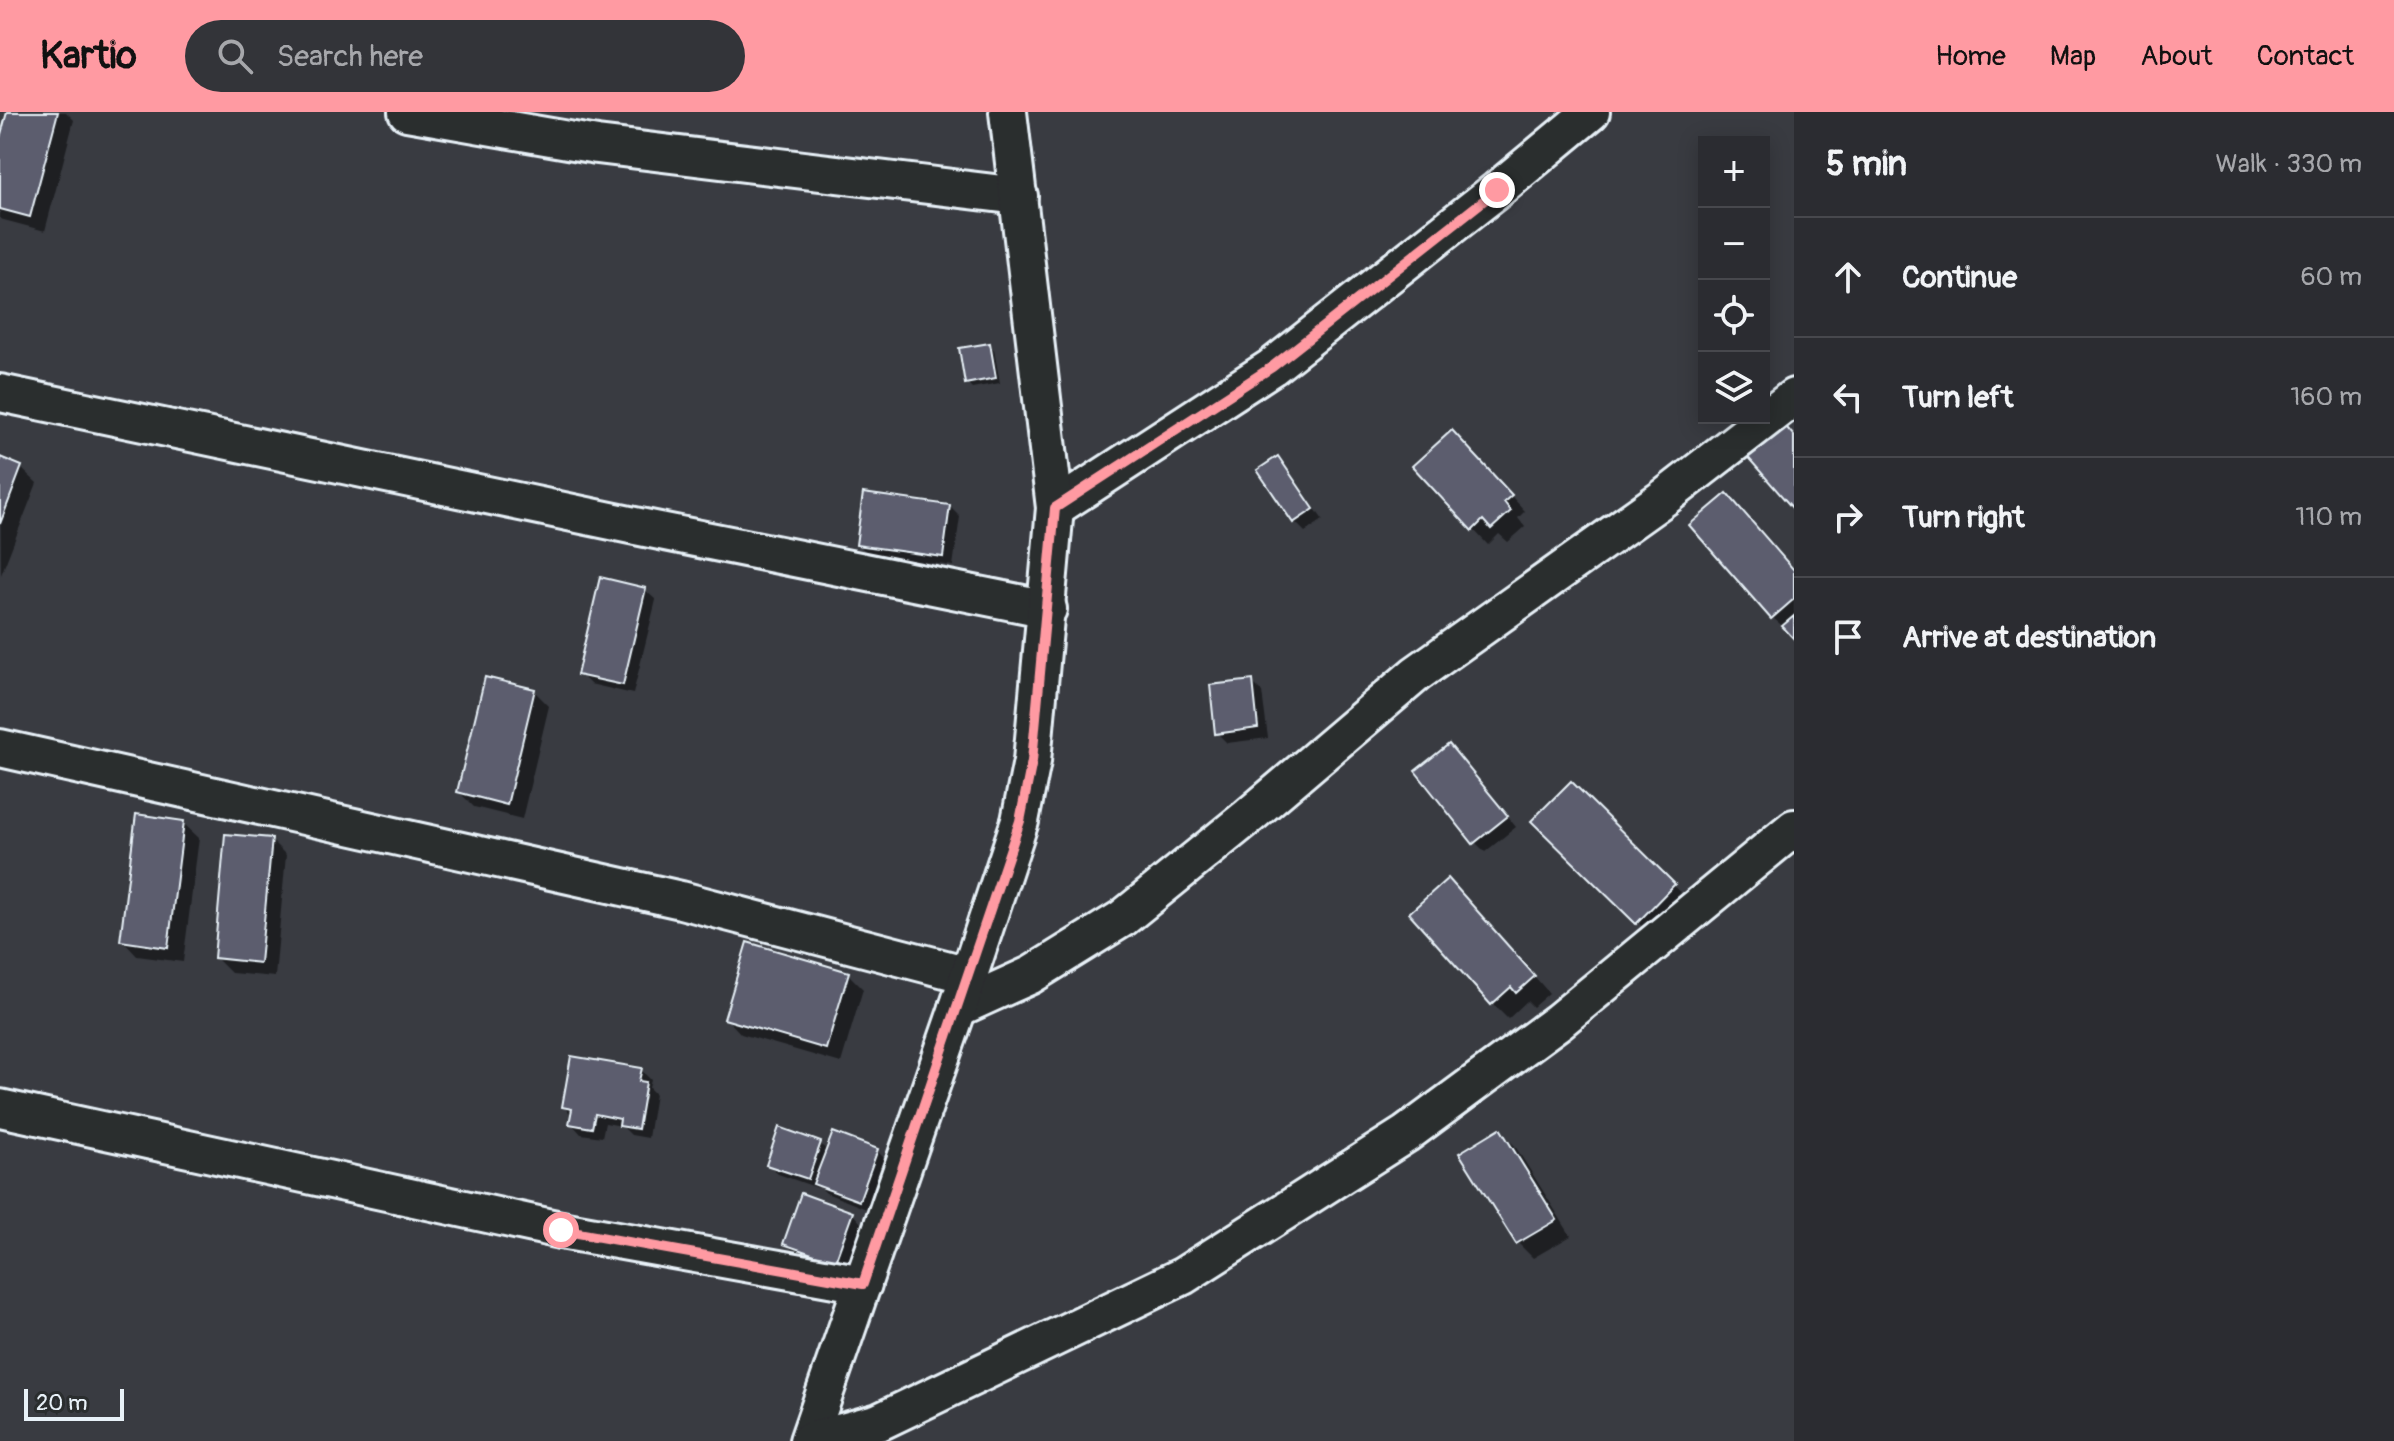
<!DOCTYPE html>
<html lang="en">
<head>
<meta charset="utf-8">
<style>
	body { margin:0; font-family:Pangolin,sans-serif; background:#333439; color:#f1f3f6 }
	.controls { position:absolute; right:24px; top:24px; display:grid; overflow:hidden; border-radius:0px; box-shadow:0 4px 20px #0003 }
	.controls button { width:72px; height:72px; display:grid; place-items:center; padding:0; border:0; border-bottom:2px solid #47484d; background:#2b2c31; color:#f1f3f6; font:40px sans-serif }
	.scale { position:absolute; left:24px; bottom:20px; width:100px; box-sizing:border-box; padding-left:8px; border:4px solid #e8f1f8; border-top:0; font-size:22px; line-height:28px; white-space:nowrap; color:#e8f1f8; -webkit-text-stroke:6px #2a2d2e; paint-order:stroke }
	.stop { position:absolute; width:24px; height:24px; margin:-18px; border:6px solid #ff9aa2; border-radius:50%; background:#fff }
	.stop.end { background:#ff9aa2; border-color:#fff; box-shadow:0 2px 8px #0008 }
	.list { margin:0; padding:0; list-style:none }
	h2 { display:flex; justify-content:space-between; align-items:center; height:104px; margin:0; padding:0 32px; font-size:34px }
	h2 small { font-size:26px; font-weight:400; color:#a6a7ab }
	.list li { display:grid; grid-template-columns:52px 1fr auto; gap:24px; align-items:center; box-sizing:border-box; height:120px; padding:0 32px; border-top:2px solid #47484d }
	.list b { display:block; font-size:30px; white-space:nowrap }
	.list em { font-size:26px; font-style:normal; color:#a6a7ab }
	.icon { flex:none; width:44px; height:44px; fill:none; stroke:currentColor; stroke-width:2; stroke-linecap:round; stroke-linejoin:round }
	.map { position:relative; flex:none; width:1794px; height:1329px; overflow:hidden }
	header { display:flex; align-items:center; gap:48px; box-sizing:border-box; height:112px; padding:0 40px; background:#ff9aa2; color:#111 }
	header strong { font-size:38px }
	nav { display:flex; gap:44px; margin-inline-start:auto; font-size:28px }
	.search { width:560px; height:72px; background:#333439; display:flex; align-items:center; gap:20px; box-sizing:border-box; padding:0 28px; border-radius:44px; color:#a6a7ab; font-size:30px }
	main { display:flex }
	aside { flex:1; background:#2b2c31 }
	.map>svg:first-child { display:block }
	.shadow { fill:#0007 }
	.building { fill:#5b5d6e; stroke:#e8f1f8; stroke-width:2 }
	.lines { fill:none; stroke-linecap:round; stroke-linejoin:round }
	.minor-casing { stroke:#e8f1f8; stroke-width:42 }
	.minor { stroke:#2a2d2e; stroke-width:36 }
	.route { stroke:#ff9aa2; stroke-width:10 }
</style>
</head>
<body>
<header>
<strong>Kartio</strong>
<div class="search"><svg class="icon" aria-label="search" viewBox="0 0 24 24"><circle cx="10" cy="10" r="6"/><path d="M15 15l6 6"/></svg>Search here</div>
<nav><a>Home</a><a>Map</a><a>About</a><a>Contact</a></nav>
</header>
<main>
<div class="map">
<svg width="1794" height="1329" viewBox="0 0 1794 1329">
	<rect width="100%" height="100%" fill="#393b41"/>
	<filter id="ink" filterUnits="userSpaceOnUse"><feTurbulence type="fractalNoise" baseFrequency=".0125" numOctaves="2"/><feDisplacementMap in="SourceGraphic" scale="16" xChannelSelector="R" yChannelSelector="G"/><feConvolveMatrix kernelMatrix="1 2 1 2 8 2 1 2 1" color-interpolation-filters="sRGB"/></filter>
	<g filter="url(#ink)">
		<g class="shadow">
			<path d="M9,0h57l8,8 -29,111 -45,-12v-73z"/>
			<path d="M990,233l4,5 6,33 -28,5 -5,-5z"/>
			<path d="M1467,336l58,63 -7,7 7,9 -17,15 -9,-8 -11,11 -15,-16z"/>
			<path d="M1277,347l10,10 36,51 -18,12 -10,-10z"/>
			<path d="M0,348l21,8 16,15 -36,92z"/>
			<path d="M949,394l11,11 -7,49 -85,-12 -10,-10z"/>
			<path d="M1794,458v66l-22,-19z"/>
			<path d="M645,478l11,10 -23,94 -43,-10 -10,-10z"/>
			<path d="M1252,570l10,10 6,46 -41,5 -10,-10z"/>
			<path d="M534,579l15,15 -27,113 -48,-12 -15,-15z"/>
			<path d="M1459,644l57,71 -31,25 -10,-10z"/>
			<path d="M1571,672l118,117 -36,36 -119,-116z"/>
			<path d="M183,711l16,15 -16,124 -46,-6 -15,-16z"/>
			<path d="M271,728l15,15 -11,122 -44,-4 -15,-15z"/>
			<path d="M1463,783l86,98 -16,14 -6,-6 -19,18 -16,-16z"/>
			<path d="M848,862l15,15 -22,74 -100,-29 -15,-16z"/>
			<path d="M641,958l10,10 -2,8 6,6 -7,44 -17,-3 -9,-9 -17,-3 -3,14 -21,-3 -10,-11 1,-8 -8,-8z"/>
			<path d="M1499,1018l16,16 56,90 -38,22 -15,-15 -56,-90z"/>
			<path d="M820,1032l8,7h49l10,10 -18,49 -43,-17 -7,-7 -1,2 -40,-14 -10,-10z"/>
			<path d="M852,1101l10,11 -16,46 -50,-17 -11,-10z"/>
		</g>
		<g class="building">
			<path d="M7,0h51l-28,105 -30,-8v-71z"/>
			<path d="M990,231l6,35 -31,6 -6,-36z"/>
			<path d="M1782,310l12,14v74l-49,-56z"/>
			<path d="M1452,318l60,65 -8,7 7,9 -20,18 -8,-9 -11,11 -60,-65z"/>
			<path d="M1278,344l36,53 -21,14 -36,-53z"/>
			<path d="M0,345l22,9 -22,58z"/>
			<path d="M863,381l87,12 -7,52 -87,-12z"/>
			<path d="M1727,381l67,77v29l-23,20 -82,-94z"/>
			<path d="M600,465l46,11 -23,97 -46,-10z"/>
			<path d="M1794,504v23l-12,-13z"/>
			<path d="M485,565l50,12 -28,116 -50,-13z"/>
			<path d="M1253,568l5,48 -43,6 -5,-49z"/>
			<path d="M1449,632l59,72 -35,28 -58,-73z"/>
			<path d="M1571,669l104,103 -39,40 -105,-103z"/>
			<path d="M136,702l48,7 -16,127 -48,-7z"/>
			<path d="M225,722l47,4 -12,125 -46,-5z"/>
			<path d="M1448,766l87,98 -19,17 -5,-6 -20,18 -82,-92z"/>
			<path d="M747,830l102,30 -23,77 -102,-30z"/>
			<path d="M571,944l71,12 -3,13 7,1 -8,47 -19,-3 1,-7 -25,-5 -3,14 -23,-4 3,-15 -10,-2z"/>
			<path d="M779,1015l42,15 -13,37 -42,-14z"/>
			<path d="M1500,1016l57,92 -41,24 -57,-91z"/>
			<path d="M833,1020l45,17 -19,52 -46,-17z"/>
			<path d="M801,1081l52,19 -18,50 -52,-18z"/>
		</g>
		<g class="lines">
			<defs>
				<g id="minor">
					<path d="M407,0l190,33 422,51"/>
					<path d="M0,281l635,133 413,83"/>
					<path d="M1055,396l217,-141 225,-177 94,-78"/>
					<path d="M0,636l681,152 287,75"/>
					<path d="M958,896l73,-33 92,-57 126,-102 167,-142 249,-177 129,-100"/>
					<path d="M0,996l561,122 302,54"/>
					<path d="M808,1329l150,-433 62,-187 12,-60 23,-253 -47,-396"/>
					<path d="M809,1329l70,-19 304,-146 223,-142 153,-113 235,-193"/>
				</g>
			</defs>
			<use href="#minor" class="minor-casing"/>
			<use href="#minor" class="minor"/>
		</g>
	</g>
	<g class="lines" filter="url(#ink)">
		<path class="route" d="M561,1118l302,54 157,-463 12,-60 23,-253 217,-141 225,-177"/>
	</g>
</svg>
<div class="controls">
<button>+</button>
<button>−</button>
<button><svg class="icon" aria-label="locate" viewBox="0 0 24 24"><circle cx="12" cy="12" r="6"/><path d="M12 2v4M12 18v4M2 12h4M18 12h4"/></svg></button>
<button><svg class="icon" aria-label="layers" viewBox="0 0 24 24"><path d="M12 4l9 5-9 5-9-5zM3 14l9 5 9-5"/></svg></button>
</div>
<div class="scale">20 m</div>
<div class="stop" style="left:561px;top:1118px"></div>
<div class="stop end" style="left:1497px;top:78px"></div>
</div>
<aside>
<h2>5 min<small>Walk · 330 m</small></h2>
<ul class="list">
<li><svg class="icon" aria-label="ahead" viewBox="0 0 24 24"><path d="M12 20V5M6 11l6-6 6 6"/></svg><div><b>Continue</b></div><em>60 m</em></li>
<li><svg class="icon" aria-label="left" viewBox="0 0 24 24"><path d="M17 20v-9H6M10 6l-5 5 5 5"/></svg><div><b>Turn left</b></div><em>160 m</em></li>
<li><svg class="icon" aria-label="right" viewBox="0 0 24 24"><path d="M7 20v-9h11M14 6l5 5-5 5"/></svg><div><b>Turn right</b></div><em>110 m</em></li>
<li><svg class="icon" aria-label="arrive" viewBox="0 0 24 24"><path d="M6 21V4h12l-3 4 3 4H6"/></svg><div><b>Arrive at destination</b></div></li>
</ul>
</aside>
</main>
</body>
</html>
